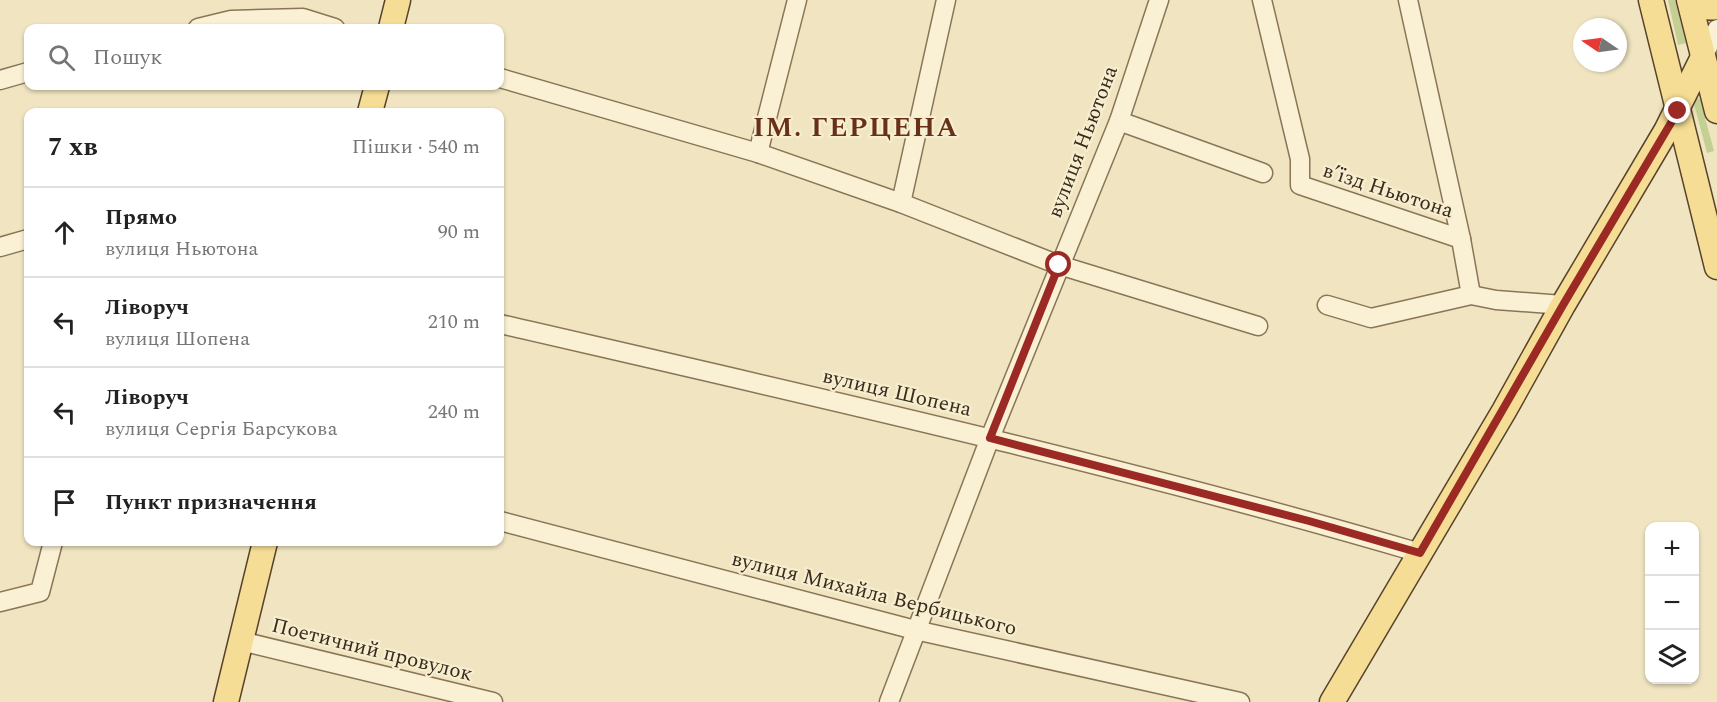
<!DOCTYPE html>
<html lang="uk">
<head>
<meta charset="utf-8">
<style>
	body { margin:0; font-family:Spectral,serif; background:#f2f2f2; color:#222 }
	.controls { position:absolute; right:18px; bottom:18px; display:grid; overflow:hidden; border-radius:12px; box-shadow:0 2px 4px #0004 }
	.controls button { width:54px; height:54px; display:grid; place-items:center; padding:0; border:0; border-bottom:2px solid #e0e0e0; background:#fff; color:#222; font:30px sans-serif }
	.compass { position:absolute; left:1573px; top:18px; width:54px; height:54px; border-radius:50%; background:#fff; box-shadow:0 2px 4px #0004; rotate:283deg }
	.stop { position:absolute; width:18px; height:18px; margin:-14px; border:4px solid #9c2a24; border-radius:50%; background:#fff }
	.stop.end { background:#9c2a24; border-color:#fff; box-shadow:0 2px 6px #0008 }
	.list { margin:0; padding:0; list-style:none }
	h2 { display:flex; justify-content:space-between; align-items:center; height:78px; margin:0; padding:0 24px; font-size:26px }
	h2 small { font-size:20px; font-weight:400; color:#767676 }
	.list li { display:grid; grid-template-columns:39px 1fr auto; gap:18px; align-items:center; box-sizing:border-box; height:90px; padding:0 24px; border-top:2px solid #e0e0e0 }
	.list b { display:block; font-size:22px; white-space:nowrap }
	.list p { margin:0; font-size:20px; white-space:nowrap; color:#767676 }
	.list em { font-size:20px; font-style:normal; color:#767676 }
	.icon { flex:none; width:33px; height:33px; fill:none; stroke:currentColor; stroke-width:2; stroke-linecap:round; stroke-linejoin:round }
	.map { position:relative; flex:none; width:1717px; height:702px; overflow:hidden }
	.search { position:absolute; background:#fff; box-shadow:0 2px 4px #0004; left:24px; top:24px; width:480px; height:66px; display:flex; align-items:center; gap:15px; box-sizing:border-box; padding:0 21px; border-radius:12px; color:#767676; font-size:22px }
	.panel { position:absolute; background:#fff; box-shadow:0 2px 4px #0004; left:24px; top:108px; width:480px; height:438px; border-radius:12px }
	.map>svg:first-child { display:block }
	.green { fill:#c4cf94 }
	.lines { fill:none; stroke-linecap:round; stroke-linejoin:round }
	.minor-casing { stroke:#8a7557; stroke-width:21 }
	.major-casing { stroke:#57432c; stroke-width:27 }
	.minor { stroke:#faf1d4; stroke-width:18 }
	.major { stroke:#f6dd95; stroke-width:24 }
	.route { stroke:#9c2a24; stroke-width:8 }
	.labels { text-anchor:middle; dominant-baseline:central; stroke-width:4.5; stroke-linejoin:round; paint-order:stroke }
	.street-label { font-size:21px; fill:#392c1c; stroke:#f7eed0 }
	.district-label { font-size:27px; font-weight:bold; letter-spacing:1.5px; fill:#682f19; stroke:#f7eed0 }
</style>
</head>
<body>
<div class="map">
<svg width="1717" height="702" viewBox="0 0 1717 702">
	<rect width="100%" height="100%" fill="#f0e5c0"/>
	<g class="green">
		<path d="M1668,0h7l11,43 -8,2z"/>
		<path d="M1697,98l3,1 14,52 -7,2 -13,-49z"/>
	</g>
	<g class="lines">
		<defs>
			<g id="minor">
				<path d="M1262,0l38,159v26l161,54"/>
				<path d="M1408,0l53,239 10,56"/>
				<path d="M198,28l33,-8 72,-2 32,10"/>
				<path d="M1703,57l14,-28"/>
				<path d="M500,78l258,75 143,50 158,62 199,61"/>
				<path d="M0,80l28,-8"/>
				<path d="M1119,121l144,52"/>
				<path d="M758,153l39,-153"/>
				<path d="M901,203l45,-203"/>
				<path d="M0,247l28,-8"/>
				<path d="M1327,305l44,13 100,-23 25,5 67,5"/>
				<path d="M500,324c308,71 617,140 920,229"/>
				<path d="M500,521l415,109 325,72"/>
				<path d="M0,602l40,-10 13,-50"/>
				<path d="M241,641l252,61"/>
				<path d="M889,702l101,-264 129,-317 40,-121"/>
			</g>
			<g id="major">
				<path d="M1651,0l66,267"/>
				<path d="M1689,0l28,111"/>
				<path d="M1691,0c9,6 15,9 26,7"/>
				<path d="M391,28l7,-28"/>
				<path d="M370,112l7,-26"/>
				<path d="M226,702l39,-160"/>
				<path d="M1332,702l172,-291 59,-106 103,-174 37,-74"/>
			</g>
		</defs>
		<use href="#minor" class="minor-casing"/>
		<use href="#major" class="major-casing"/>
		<use href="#minor" class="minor"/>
		<use href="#major" class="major"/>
	</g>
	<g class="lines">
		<path class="route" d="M1059,265l-69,173 319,83 111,32 143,-248 115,-194"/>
	</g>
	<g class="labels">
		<g class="street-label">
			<text transform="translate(1083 142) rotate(-69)">вулиця Ньютона</text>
			<text transform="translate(1388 191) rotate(18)">в’їзд Ньютона</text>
			<text transform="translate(897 393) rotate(13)">вулиця Шопена</text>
			<text transform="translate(874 594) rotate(14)">вулиця Михайла Вербицького</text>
			<text transform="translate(372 650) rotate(14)">Поетичний провулок</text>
		</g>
		<g class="district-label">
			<text x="856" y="128">ІМ. ГЕРЦЕНА</text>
		</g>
	</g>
</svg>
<div class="controls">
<button>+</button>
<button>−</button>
<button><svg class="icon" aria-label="layers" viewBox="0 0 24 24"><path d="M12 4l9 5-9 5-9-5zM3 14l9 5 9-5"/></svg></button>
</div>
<svg class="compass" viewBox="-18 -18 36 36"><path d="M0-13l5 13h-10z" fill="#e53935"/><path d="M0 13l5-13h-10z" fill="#767676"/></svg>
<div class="stop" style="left:1059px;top:265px"></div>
<div class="stop end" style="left:1678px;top:111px"></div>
<div class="search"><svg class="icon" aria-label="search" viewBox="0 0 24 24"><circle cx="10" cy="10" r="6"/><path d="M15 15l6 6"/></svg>Пошук</div>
<section class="panel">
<h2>7 хв<small>Пішки · 540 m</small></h2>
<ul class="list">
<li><svg class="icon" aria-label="ahead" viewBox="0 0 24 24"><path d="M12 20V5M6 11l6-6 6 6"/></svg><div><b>Прямо</b><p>вулиця Ньютона</p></div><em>90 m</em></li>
<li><svg class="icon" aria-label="left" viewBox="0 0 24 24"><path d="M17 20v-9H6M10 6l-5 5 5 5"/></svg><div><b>Ліворуч</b><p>вулиця Шопена</p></div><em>210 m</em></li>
<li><svg class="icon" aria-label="left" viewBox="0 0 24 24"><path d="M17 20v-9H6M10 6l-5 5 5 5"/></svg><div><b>Ліворуч</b><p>вулиця Сергія Барсукова</p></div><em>240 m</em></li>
<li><svg class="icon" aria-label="arrive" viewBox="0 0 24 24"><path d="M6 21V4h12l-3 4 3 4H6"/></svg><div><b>Пункт призначення</b></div></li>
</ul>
</section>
</div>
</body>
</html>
